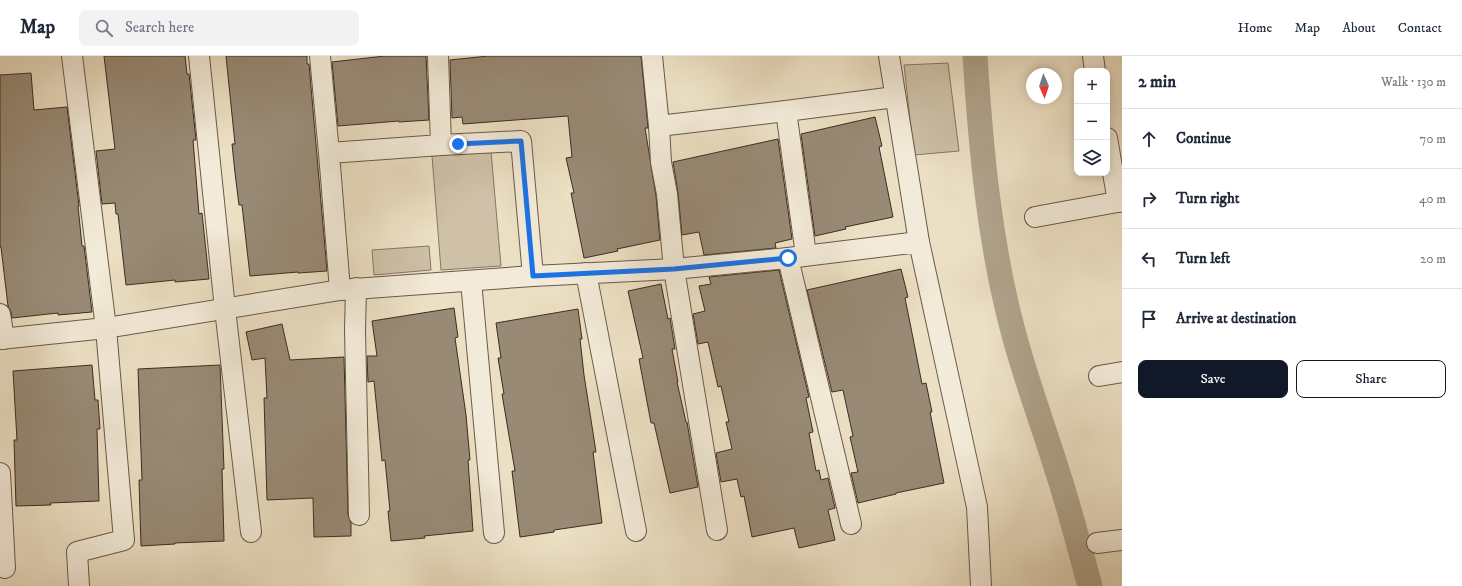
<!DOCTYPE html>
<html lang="en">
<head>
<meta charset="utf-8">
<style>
	body { margin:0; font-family:"IM FELL DW Pica",serif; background:#f2f2f3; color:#1f2937 }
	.controls { position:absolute; right:12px; top:12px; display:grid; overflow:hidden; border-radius:8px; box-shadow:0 2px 10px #0003 }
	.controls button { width:36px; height:36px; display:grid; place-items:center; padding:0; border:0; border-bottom:1px solid #e0e1e3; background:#fff; color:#1f2937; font:20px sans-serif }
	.compass { position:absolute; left:1026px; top:12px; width:36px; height:36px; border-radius:50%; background:#fff; box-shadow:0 2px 10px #0003; rotate:177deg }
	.stop { position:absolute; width:12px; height:12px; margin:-9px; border:3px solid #1a73e8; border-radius:50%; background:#fff }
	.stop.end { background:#1a73e8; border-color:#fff; box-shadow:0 1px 4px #0008 }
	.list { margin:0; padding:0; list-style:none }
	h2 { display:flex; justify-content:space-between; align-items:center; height:52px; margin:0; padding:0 16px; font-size:17px }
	h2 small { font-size:13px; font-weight:400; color:#747a83 }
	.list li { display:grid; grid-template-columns:26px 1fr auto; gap:12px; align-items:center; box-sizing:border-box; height:60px; padding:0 16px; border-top:1px solid #e0e1e3 }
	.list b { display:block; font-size:15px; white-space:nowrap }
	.list em { font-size:13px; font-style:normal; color:#747a83 }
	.actions { display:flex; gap:8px; padding:12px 16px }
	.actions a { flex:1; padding:9px 0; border:1px solid #111827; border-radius:8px; text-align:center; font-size:14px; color:#111827 }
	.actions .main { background:#111827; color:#fff }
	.icon { flex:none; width:22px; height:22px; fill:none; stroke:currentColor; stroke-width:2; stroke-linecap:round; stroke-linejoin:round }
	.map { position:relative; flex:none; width:1122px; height:530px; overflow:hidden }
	header { display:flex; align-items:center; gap:24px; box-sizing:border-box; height:56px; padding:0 20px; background:#fff; border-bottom:1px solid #e0e1e3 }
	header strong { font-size:19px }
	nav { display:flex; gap:22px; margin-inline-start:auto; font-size:14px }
	.search { width:280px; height:36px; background:#f2f2f3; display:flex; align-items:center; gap:10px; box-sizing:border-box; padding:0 14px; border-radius:8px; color:#747a83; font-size:15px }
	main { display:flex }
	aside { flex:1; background:#fff }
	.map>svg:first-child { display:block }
	.green { fill:#cec1a8; stroke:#867664 }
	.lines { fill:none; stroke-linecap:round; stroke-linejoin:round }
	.canal { stroke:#b0a38c; stroke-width:25 }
	.building { fill:#988a75; stroke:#3d2c20 }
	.minor-casing { stroke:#695949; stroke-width:22 }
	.minor { stroke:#f3ebd9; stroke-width:20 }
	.route { stroke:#1a73e8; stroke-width:5 }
</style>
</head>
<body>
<header>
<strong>Map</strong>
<div class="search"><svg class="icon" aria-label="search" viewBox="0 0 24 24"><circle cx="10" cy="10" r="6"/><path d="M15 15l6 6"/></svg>Search here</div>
<nav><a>Home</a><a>Map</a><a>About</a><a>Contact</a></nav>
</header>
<main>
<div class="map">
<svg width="1122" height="530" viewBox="0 0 1122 530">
	<rect width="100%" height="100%" fill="#ece0c4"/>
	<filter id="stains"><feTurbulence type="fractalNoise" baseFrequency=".005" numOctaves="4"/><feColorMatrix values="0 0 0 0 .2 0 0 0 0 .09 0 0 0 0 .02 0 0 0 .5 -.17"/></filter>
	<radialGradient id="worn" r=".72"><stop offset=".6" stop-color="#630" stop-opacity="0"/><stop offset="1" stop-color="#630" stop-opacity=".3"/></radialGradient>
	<g class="green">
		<path d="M948,7l11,88 -45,4 -10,-90z"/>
		<path d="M491,95l10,115 -60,4 -9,-114z"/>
		<path d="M429,190l2,24 -57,5 -2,-25z"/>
	</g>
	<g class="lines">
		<path class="canal" d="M975,0c6,93 14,185 38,275 12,46 29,91 43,136 13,39 23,79 34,119"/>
	</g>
	<g class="building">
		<path d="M104,0h81l2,18h2l7,66h-3l6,74 3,-1 7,66 -34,3v-2l-49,5 -8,-71h-2l-1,-11 -13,1 -6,-53 19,-2z"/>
		<path d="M226,0h81v8h2l18,207 -29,2v-1l-48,4 -8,-71h-3l-4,-32 -3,-29h3z"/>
		<path d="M385,0h41l3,64 -30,2v-1l-61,5 -6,-64z"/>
		<path d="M488,0h153l7,72h-3l11,68 4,44 -43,9 1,2 -34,7 -13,-65h3l-8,-35 6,-1 -4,-41 -105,8 -1,-7 -10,1 -2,-58z"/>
		<path d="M31,17l3,37 33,-3 12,99h-1l4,40h2l8,66 -34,3v-2l-46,5 -1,-6 -3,-6 -7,-59h-1v-172z"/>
		<path d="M875,61l7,29 -3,1 14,70 -48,10 1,2 -31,7 -14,-102z"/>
		<path d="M778,83l14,100 -17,4 1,5 -72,7 -5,-23 -17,3 -4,-42 -5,-31z"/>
		<path d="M901,213l7,28 -3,1 7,35 10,51 4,-1 6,29h-2l14,71 -48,10v1l-38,9 -7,-30 7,-1 -8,-35 3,-1 -10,-46 -11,2 -25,-102z"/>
		<path d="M779,214l30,127 -3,1 7,34 -4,1 7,38 3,-1 2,10 7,-2 7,30 -7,2 7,30 -36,8 -5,-20 -42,9 -8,-41 -3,1 -4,-18 -16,3 -5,-29 16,-4 -6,-27h3l-8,-36 -3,1 -10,-45 -10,2 -5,-30 12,-3 -6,-25 12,-2 -2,-7z"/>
		<path d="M661,228l7,35 2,-1 5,31h-3l6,33h-1l9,40h1l11,65 -28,6 -16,-70h-3l-12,-64 4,-1 -15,-67z"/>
		<path d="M454,252l4,29 -3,1 11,77 4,45h-2l5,71 -49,5 1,2 -34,3 -3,-30h2l-5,-51 -3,1 -8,-80 -6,1 -1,-26h10l-5,-35z"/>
		<path d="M578,253l4,30h-2l4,36 12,77h-3l9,71 -48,7v2l-34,5 -8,-66h3l-13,-77h2l-6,-36h3l-5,-35z"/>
		<path d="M282,268l8,36 54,-3 4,158 3,8v13l-37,1 -1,-39 -46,2 -3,-102h3l-2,-40 -13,2 -6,-28z"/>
		<path d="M92,309l3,35h3l2,29h-3l2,72 -49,2 1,2 -35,1 -2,-66h3l-4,-69z"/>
		<path d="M220,309l4,104h-2l2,72 -49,2v1l-34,2 -2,-66h3l-4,-111z"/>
	</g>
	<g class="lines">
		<defs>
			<g id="minor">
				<path d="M72,0l34,272 18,212 -47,12 2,34"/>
				<path d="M199,0l26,253 26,223"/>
				<path d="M320,0l9,97"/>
				<path d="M652,0l7,70 127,-15"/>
				<path d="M889,0l30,186"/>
				<path d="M1093,0l2,15"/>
				<path d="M659,70l2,36 6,32 7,75 43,261"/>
				<path d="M1107,82l11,64"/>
				<path d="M441,89l80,-4 12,135"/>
				<path d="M1035,161l87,-16"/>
				<path d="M806,199l-20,-144 109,-14"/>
				<path d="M788,202l63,266"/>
				<path d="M586,217l50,258"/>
				<path d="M471,225l23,252"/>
				<path d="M356,232l-1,42 4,185"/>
				<path d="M340,234l-11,-137 112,-8 -3,-89"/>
				<path d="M0,258l4,25"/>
				<path d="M0,283l106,-11 234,-38 193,-14 141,-7 114,-11 131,-16 58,265 4,79"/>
				<path d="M1099,320l23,-4"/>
				<path d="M0,417l5,95"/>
				<path d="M1097,487l25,-3"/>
			</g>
		</defs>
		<use href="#minor" class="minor-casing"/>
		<use href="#minor" class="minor"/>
	</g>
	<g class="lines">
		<path class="route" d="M458,88l63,-3 12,135 141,-7 114,-11"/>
	</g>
	<rect width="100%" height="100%" filter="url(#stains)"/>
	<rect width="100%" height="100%" fill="url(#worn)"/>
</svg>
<div class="controls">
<button>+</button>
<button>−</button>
<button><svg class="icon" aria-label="layers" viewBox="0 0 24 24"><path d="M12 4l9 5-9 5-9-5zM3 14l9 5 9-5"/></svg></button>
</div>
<svg class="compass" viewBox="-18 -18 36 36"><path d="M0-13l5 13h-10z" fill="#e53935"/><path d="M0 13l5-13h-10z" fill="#747a83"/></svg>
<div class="stop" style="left:788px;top:202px"></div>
<div class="stop end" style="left:458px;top:88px"></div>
</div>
<aside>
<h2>2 min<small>Walk · 130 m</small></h2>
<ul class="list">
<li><svg class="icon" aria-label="ahead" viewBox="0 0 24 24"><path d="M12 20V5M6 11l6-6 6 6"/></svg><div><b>Continue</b></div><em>70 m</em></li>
<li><svg class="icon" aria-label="right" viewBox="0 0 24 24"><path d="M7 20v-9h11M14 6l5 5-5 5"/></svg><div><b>Turn right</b></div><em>40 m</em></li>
<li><svg class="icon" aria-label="left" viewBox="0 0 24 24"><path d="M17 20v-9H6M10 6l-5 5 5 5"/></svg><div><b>Turn left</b></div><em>20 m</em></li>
<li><svg class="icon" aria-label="arrive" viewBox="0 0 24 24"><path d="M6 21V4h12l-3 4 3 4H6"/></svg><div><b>Arrive at destination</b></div></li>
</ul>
<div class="actions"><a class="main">Save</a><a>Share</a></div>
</aside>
</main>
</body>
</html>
